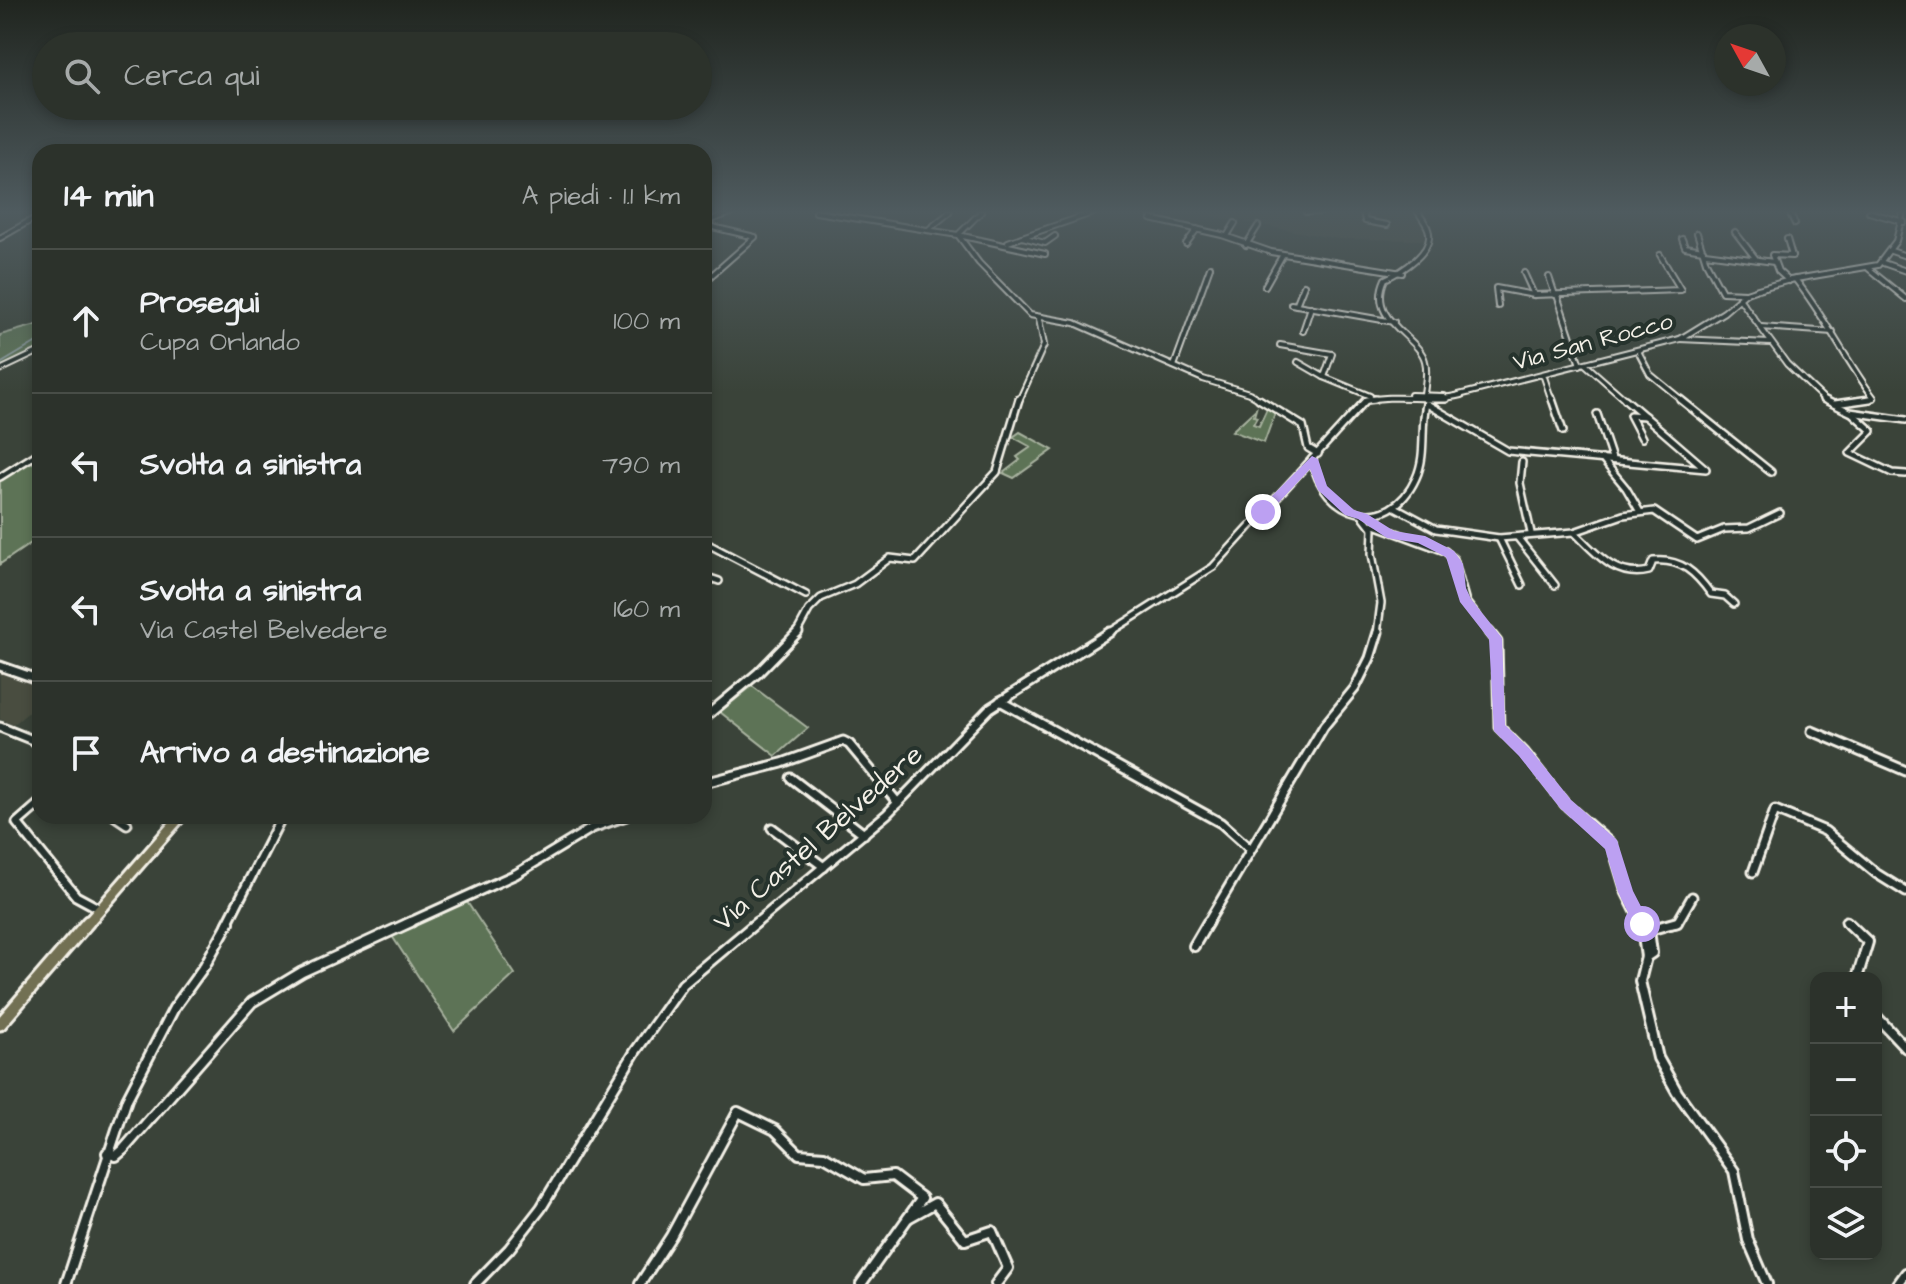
<!DOCTYPE html>
<html lang="it">
<head>
<meta charset="utf-8">
<style>
	body { margin:0; font-family:"Architects Daughter",sans-serif; background:#383e37; color:#f1f3f6 }
	.controls { position:absolute; right:24px; bottom:24px; display:grid; overflow:hidden; border-radius:16px; box-shadow:0 4px 12px #0003 }
	.controls button { width:72px; height:72px; display:grid; place-items:center; padding:0; border:0; border-bottom:2px solid #484d47; background:#2c322b; color:#f1f3f6; font:40px sans-serif }
	.compass { position:absolute; left:1714px; top:24px; width:72px; height:72px; border-radius:50%; background:#2c322b; box-shadow:0 4px 12px #0003; rotate:310deg }
	.stop { position:absolute; width:24px; height:24px; margin:-18px; border:6px solid #bca0f2; border-radius:50%; background:#fff }
	.stop.end { background:#bca0f2; border-color:#fff; box-shadow:0 2px 8px #0008 }
	.list { margin:0; padding:0; list-style:none }
	h2 { display:flex; justify-content:space-between; align-items:center; height:104px; margin:0; padding:0 32px; font-size:34px }
	h2 small { font-size:26px; font-weight:400; color:#a6aaa9 }
	.list li { display:grid; grid-template-columns:52px 1fr auto; gap:24px; align-items:center; box-sizing:border-box; height:144px; padding:0 32px; border-top:2px solid #484d47 }
	.list b { display:block; font-size:30px; white-space:nowrap }
	.list p { margin:0; font-size:26px; white-space:nowrap; color:#a6aaa9 }
	.list em { font-size:26px; font-style:normal; color:#a6aaa9 }
	.icon { flex:none; width:44px; height:44px; fill:none; stroke:currentColor; stroke-width:2; stroke-linecap:round; stroke-linejoin:round }
	.map { position:relative; flex:none; width:1906px; height:1284px; overflow:hidden }
	.search { position:absolute; background:#2c322b; box-shadow:0 4px 12px #0003; left:32px; top:32px; width:680px; height:88px; display:flex; align-items:center; gap:20px; box-sizing:border-box; padding:0 28px; border-radius:44px; color:#a6aaa9; font-size:30px }
	.panel { position:absolute; background:#2c322b; box-shadow:0 4px 12px #0003; left:32px; top:144px; width:680px; height:680px; border-radius:24px }
	.map>svg:first-child { display:block }
	.built { fill:#484e41 }
	.green { fill:#5d7356; stroke:#a8b29f; stroke-width:2 }
	.lines { fill:none; stroke-linecap:round; stroke-linejoin:round }
	.stream { stroke:#909fa2; stroke-width:2 }
	.minor-far3-casing { stroke:#f4f1e8; stroke-width:8 }
	.minor-far2-casing { stroke:#f4f1e8; stroke-width:10 }
	.minor-far1-casing { stroke:#f4f1e8; stroke-width:13 }
	.minor-casing { stroke:#f4f1e8; stroke-width:14 }
	.major-far1-casing { stroke:#f4f1e8; stroke-width:15 }
	.major-casing { stroke:#f4f1e8; stroke-width:17 }
	.minor-far3 { stroke:#26332d; stroke-width:4 }
	.minor-far2 { stroke:#26332d; stroke-width:5 }
	.minor-far1 { stroke:#26332d; stroke-width:7 }
	.minor { stroke:#26332d; stroke-width:8 }
	.major-far1 { stroke:#726f52; stroke-width:9 }
	.major { stroke:#726f52; stroke-width:11 }
	.route { fill:#bca0f2 }
	.labels { text-anchor:middle; dominant-baseline:central; stroke-width:8; stroke-linejoin:round; paint-order:stroke }
	.far-street-label { font-size:24px; fill:#f4f1e8; stroke:#26332d }
	.street-label { font-size:28px; fill:#f4f1e8; stroke:#26332d }
</style>
</head>
<body>
<div class="map">
<svg width="1906" height="1284" viewBox="0 0 1906 1284">
	<rect width="100%" height="100%" fill="#3a4339"/>
	<filter id="ink" filterUnits="userSpaceOnUse"><feTurbulence type="fractalNoise" baseFrequency=".0125" numOctaves="2"/><feDisplacementMap in="SourceGraphic" scale="16" xChannelSelector="R" yChannelSelector="G"/><feConvolveMatrix kernelMatrix="1 2 1 2 8 2 1 2 1" color-interpolation-filters="sRGB"/></filter>
	<g filter="url(#ink)">
		<g class="built">
			<path d="M1188,212h227l11,21 -2,7 -86,-1z"/>
			<path d="M0,669l40,16v18l-27,22 -13,-6z"/>
		</g>
		<g class="green">
			<path d="M40,324v26l-40,18v-33z"/>
			<path d="M1268,406l8,4 -12,33 -32,-12 24,-22 -2,7 3,1 -4,7 6,2z"/>
			<path d="M1020,432l33,18 -39,28 -11,-5 17,-13 -3,-3 14,-10 -18,-10z"/>
			<path d="M29,461l11,5v71l-40,27v-85z"/>
			<path d="M752,686l56,42 -32,28 -56,-44z"/>
			<path d="M465,899l50,75 -61,57 -64,-98z"/>
		</g>
		<g class="lines">
			<path class="stream" d="M0,364l40,-24"/>
			<defs>
				<g id="minor-far3">
					<path d="M816,212l142,23 21,28 51,52 45,8 128,56 46,14 13,8"/>
					<path d="M981,212l-23,23 87,19"/>
					<path d="M1306,212h14"/>
					<path d="M1363,212l2,9 22,4"/>
					<path d="M1418,212c3,5 8,11 10,17 8,22 -27,43 -43,50 -19,42 34,57 40,82 3,11 0,23 -1,33"/>
					<path d="M1789,212l6,12"/>
					<path d="M1869,212l35,10"/>
					<path d="M1151,219l71,16 49,17 131,21"/>
					<path d="M704,222l30,-10"/>
					<path d="M704,225l51,12 -51,45"/>
					<path d="M928,230l22,-18"/>
					<path d="M1735,232l21,27"/>
					<path d="M1697,233l9,29 16,30 24,1"/>
					<path d="M1227,236l8,-13"/>
					<path d="M1022,237l73,-25"/>
					<path d="M0,238l40,-23"/>
					<path d="M1682,239l3,8 18,3"/>
					<path d="M1787,239l5,17 -20,-1 6,16 11,10"/>
					<path d="M1008,242l14,-5 23,6 10,-7"/>
					<path d="M1186,244l11,-15"/>
					<path d="M1246,245l12,-19"/>
					<path d="M1891,251l15,5"/>
					<path d="M1705,253l69,9"/>
					<path d="M1883,263l23,8"/>
					<path d="M1868,268l38,31"/>
					<path d="M1524,273l10,22"/>
					<path d="M1549,277l6,18"/>
					<path d="M1795,279c30,38 50,80 79,119l-17,3"/>
					<path d="M1265,286l18,-32"/>
					<path d="M1557,295l23,70"/>
					<path d="M1739,298l48,66 39,37"/>
					<path d="M1291,304l103,18"/>
					<path d="M1296,305l8,-20"/>
					<path d="M1498,306l-2,-18 38,7 147,-5 -21,-35"/>
					<path d="M1761,327l72,5"/>
					<path d="M1303,331l8,-24"/>
					<path d="M1680,339l90,4"/>
					<path d="M1280,345l52,9 -8,23 46,19"/>
					<path d="M1639,353l11,21 33,27"/>
					<path d="M1298,362l26,15"/>
					<path d="M1585,364l42,37"/>
					<path d="M1174,366l36,-99"/>
					<path d="M0,370l40,-19"/>
					<path d="M1543,374l9,27"/>
					<path d="M1411,395l33,1"/>
					<path d="M1459,395l221,-56 44,-27 22,-19 12,-4 32,-9 88,-15 18,-24 7,-29"/>
					<path d="M1019,401l25,-56 -5,-26"/>
					<path d="M1365,401c32,-8 64,2 96,-6"/>
				</g>
				<g id="minor-far2">
					<path d="M1259,399l44,27 5,22 10,6"/>
					<path d="M1425,399h21"/>
					<path d="M1552,399l11,32"/>
					<path d="M1680,399l91,73"/>
					<path d="M1823,399l27,13 56,8"/>
					<path d="M1427,404l81,47 198,18 -81,-70"/>
					<path d="M1835,404l35,-5"/>
					<path d="M1852,413l20,18 -22,22 42,20 14,1"/>
					<path d="M1597,414l15,45"/>
					<path d="M1642,438l-12,-23 15,1"/>
					<path d="M1312,459c10,58 77,79 104,19 11,-24 4,-49 10,-74"/>
					<path d="M1602,459l24,29 14,24"/>
					<path d="M1522,462l-2,21 11,50"/>
					<path d="M0,477l40,-25"/>
					<path d="M1395,507l41,22 63,9 75,-6 49,-17 31,-4 43,29 27,-11 25,-1 31,-15"/>
					<path d="M1363,516l10,13 -1,25 9,49 -4,31"/>
					<path d="M1372,524l73,27 9,8 12,43 25,32"/>
					<path d="M1574,532c22,21 41,47 75,39l4,-10c28,-3 43,12 58,33l14,2 9,8"/>
					<path d="M1517,537l38,48"/>
					<path d="M1499,538l23,47"/>
					<path d="M704,542l102,53"/>
					<path d="M704,576l15,5"/>
					<path d="M796,634l13,-24 12,-12 34,-14 35,-26 25,3 82,-89 22,-73"/>
					<path d="M1107,634l106,-67 153,-167 9,-1"/>
				</g>
				<g id="minor-far1">
					<path d="M1489,632l8,10 2,85 25,25 41,52 47,41 14,47 16,32"/>
					<path d="M0,666l40,14"/>
					<path d="M1000,701l221,122 28,25"/>
					<path d="M704,718l54,-45 40,-41"/>
					<path d="M0,727l40,16"/>
					<path d="M1812,731l94,40"/>
					<path d="M791,778l73,56"/>
					<path d="M704,783l78,-20 61,-22 6,3 49,59"/>
					<path d="M40,803l-23,20 59,73 24,13"/>
					<path d="M115,816l12,8"/>
					<path d="M592,828l9,-12"/>
					<path d="M772,828l52,39"/>
					<path d="M1753,872l22,-62 50,21 52,43 29,18"/>
					<path d="M1846,921l3,3"/>
					<path d="M227,924l55,-108"/>
					<path d="M406,924l110,-50 76,-46 34,-12"/>
					<path d="M755,924l132,-110 103,-106 120,-76"/>
					<path d="M1207,924l117,-198 31,-38 15,-30 8,-26"/>
					<path d="M1672,924l5,-1 15,-26"/>
				</g>
				<g id="minor">
					<path d="M1641,922l5,35 -6,24 18,77 19,34 57,79 14,69 19,44"/>
					<path d="M1847,922l21,20 -11,36"/>
					<path d="M1194,946l14,-24"/>
					<path d="M1646,957l6,-4 -3,-23 28,-8"/>
					<path d="M1876,1016l30,32"/>
					<path d="M107,1153l9,3 7,-6 129,-148 50,-30 109,-50"/>
					<path d="M908,1218l27,-15 30,37 27,-9 16,37 -12,16"/>
					<path d="M66,1284l61,-185 47,-91 31,-43 24,-43"/>
					<path d="M475,1284l34,-35 32,-41 94,-156 48,-68 74,-62"/>
					<path d="M640,1284l31,-48 67,-124 37,18 24,24 25,2 40,23 29,-3 29,22 -61,86"/>
					<path d="M1898,1284l8,-11"/>
				</g>
				<path id="major-far1" d="M87,924l94,-108"/>
				<path id="major" d="M0,1024l88,-102"/>
			</defs>
			<use href="#minor-far3" class="minor-far3-casing"/>
			<use href="#minor-far2" class="minor-far2-casing"/>
			<use href="#minor-far1" class="minor-far1-casing"/>
			<use href="#minor" class="minor-casing"/>
			<use href="#major-far1" class="major-far1-casing"/>
			<use href="#major" class="major-casing"/>
			<use href="#minor-far3" class="minor-far3"/>
			<use href="#minor-far2" class="minor-far2"/>
			<use href="#minor-far1" class="minor-far1"/>
			<use href="#minor" class="minor"/>
			<use href="#major-far1" class="major-far1"/>
			<use href="#major" class="major"/>
		</g>
	</g>
	<linearGradient id="sky" x2="0" y2="1"><stop stop-color="#20251f"/><stop offset="0.54" stop-color="#4f5b5f"/><stop offset="1" stop-color="#4f5b5f" stop-opacity="0"/></linearGradient>
	<rect width="1906" height="392" fill="url(#sky)"/>
	<path class="route" d="M1312,456l6,3 9,27 27,24 13,4 27,17 31,5 29,15 9,13 3,24 5,11 31,39 3,87 24,23 42,52 46,40 16,51 17,33 -3,5h-11l-18,-37 -13,-43 -45,-41 -41,-52 -25,-25 -5,-92 -29,-37 -14,-45 -28,-14 -31,-5 -29,-19 -13,-4 -27,-25 -8,-21 -43,46h-9v-5z"/>
	<g class="labels">
		<g class="far-street-label">
			<text transform="translate(1593 342) rotate(-15)">Via San Rocco</text>
		</g>
		<g class="street-label">
			<text transform="translate(818 838) rotate(-41)">Via Castel Belvedere</text>
		</g>
	</g>
</svg>
<div class="controls">
<button>+</button>
<button>−</button>
<button><svg class="icon" aria-label="locate" viewBox="0 0 24 24"><circle cx="12" cy="12" r="6"/><path d="M12 2v4M12 18v4M2 12h4M18 12h4"/></svg></button>
<button><svg class="icon" aria-label="layers" viewBox="0 0 24 24"><path d="M12 4l9 5-9 5-9-5zM3 14l9 5 9-5"/></svg></button>
</div>
<svg class="compass" viewBox="-18 -18 36 36"><path d="M0-13l5 13h-10z" fill="#e53935"/><path d="M0 13l5-13h-10z" fill="#a6aaa9"/></svg>
<div class="stop" style="left:1642px;top:924px"></div>
<div class="stop end" style="left:1263px;top:512px"></div>
<div class="search"><svg class="icon" aria-label="search" viewBox="0 0 24 24"><circle cx="10" cy="10" r="6"/><path d="M15 15l6 6"/></svg>Cerca qui</div>
<section class="panel">
<h2>14 min<small>A piedi · 1.1 km</small></h2>
<ul class="list">
<li><svg class="icon" aria-label="ahead" viewBox="0 0 24 24"><path d="M12 20V5M6 11l6-6 6 6"/></svg><div><b>Prosegui</b><p>Cupa Orlando</p></div><em>100 m</em></li>
<li><svg class="icon" aria-label="left" viewBox="0 0 24 24"><path d="M17 20v-9H6M10 6l-5 5 5 5"/></svg><div><b>Svolta a sinistra</b></div><em>790 m</em></li>
<li><svg class="icon" aria-label="left" viewBox="0 0 24 24"><path d="M17 20v-9H6M10 6l-5 5 5 5"/></svg><div><b>Svolta a sinistra</b><p>Via Castel Belvedere</p></div><em>160 m</em></li>
<li><svg class="icon" aria-label="arrive" viewBox="0 0 24 24"><path d="M6 21V4h12l-3 4 3 4H6"/></svg><div><b>Arrivo a destinazione</b></div></li>
</ul>
</section>
</div>
</body>
</html>
